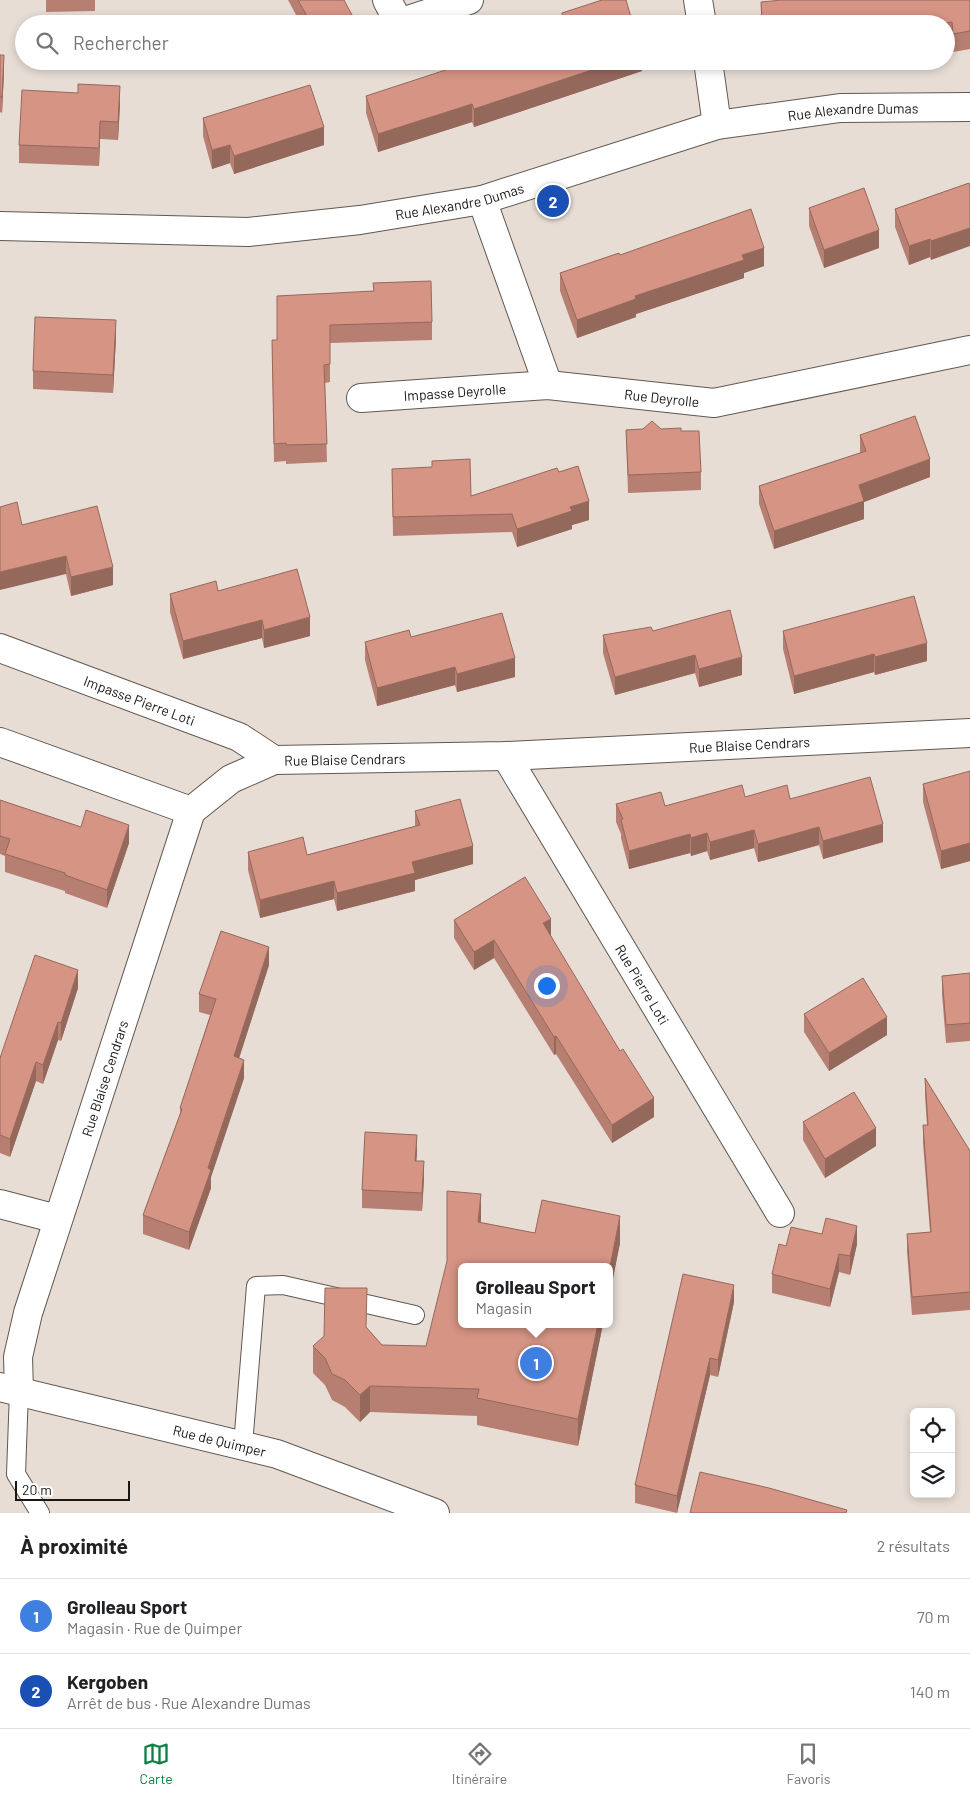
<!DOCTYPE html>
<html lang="fr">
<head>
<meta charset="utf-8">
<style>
	body { margin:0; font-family:Barlow,sans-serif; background:#f2f2f2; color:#202124 }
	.controls { position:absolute; right:15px; bottom:15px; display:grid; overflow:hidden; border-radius:8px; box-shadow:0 2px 8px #0003 }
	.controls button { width:45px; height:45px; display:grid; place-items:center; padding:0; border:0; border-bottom:1px solid #e0e0e0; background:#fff; color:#202124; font:25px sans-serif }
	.scale { position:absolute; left:15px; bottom:12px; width:115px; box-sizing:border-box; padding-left:5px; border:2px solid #191613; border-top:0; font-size:14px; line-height:18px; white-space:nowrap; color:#191613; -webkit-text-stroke:4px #fff; paint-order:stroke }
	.you { position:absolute; left:546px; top:985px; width:18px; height:18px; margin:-12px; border:4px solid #fff; border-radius:50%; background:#1a73e8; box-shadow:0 0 0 8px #1a73e833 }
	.badge { display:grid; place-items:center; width:32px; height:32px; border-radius:50%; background:#0b8043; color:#fff; font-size:16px; font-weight:700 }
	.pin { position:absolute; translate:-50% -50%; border:2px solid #fff; box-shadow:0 1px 5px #0006 }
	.popup { position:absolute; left:458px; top:1263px; width:155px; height:65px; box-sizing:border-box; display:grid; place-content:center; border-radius:8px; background:#fff; filter:drop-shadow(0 1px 4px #0005); font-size:16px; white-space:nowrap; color:#757577 }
	.popup b { font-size:19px; color:#202124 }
	.popup::after { content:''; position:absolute; left:50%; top:100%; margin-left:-10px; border:10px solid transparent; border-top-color:#fff }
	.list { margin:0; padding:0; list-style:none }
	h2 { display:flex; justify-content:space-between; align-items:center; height:65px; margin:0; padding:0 20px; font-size:21px }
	h2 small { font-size:16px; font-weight:400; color:#757577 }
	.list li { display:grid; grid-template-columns:32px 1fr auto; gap:15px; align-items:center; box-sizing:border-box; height:75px; padding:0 20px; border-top:1px solid #e0e0e0 }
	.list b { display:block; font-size:19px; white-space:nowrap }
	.list p { margin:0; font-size:16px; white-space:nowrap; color:#757577 }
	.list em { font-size:16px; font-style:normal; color:#757577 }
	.icon { flex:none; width:28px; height:28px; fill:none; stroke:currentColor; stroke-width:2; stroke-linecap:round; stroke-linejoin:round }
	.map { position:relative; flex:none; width:970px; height:1513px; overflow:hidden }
	.search { position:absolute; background:#fff; box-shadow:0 2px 8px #0003; left:15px; right:15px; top:15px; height:55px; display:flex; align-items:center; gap:12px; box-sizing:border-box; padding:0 18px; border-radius:28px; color:#757577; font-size:19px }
	.sheet { height:215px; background:#fff }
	nav { display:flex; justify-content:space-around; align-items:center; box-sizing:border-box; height:70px; border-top:1px solid #e0e0e0; background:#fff; font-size:14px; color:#757577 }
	nav a { display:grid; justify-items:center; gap:2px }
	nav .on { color:#0b8043 }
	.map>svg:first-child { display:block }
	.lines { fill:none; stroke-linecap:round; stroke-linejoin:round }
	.service-casing { stroke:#605851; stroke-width:20 }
	.minor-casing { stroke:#605851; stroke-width:30 }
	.secondary-casing { stroke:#605851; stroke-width:30 }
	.service { stroke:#fff; stroke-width:18 }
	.minor { stroke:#fff; stroke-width:28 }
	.secondary { stroke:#fff; stroke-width:28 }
	.wall { fill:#b77f72 }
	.shaded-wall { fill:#95685c }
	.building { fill:#d59484; stroke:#95685c }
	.labels { text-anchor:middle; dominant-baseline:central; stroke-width:4; stroke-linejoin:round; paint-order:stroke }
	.street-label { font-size:14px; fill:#191613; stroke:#fff }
</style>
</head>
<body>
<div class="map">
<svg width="970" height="1513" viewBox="0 0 970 1513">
	<rect width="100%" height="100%" fill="#e7ddd5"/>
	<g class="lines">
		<defs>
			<g id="service">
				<path d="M19,1391l-3,83 24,39"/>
				<path d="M243,1445l13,-159 27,-1 132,30"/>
			</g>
			<g id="minor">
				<path d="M387,0l12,23 70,-23"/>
				<path d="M698,0l4,24"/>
				<path d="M708,61l9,64"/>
				<path d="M482,200l66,185"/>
				<path id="s1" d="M0,226l248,6 112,-12 122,-20 235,-75 123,-17 130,-1"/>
				<path id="s2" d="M361,398l187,-13 166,18 256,-53"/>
				<path id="s3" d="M0,648l239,89 35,23"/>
				<path d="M0,742l191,69"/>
				<path id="s4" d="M506,756l274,457"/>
				<path d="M0,1204l57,15"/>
				<path id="s5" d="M19,1391l-1,-34 10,-44 163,-502 40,-32 43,-19 232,-4 464,-23"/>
			</g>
			<g id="secondary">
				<path id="s6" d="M0,1387l277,67 158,59"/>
			</g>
		</defs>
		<use href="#service" class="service-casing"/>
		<use href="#minor" class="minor-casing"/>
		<use href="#secondary" class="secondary-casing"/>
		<use href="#service" class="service"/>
		<use href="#minor" class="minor"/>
		<use href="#secondary" class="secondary"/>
	</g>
	<g class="wall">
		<path d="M46,0h49v11l-49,1z"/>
		<path d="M288,0h56l8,24h-51z"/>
		<path d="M970,0v49l-17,3 -1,-12 -6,1v-17h-185v-22z"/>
		<path d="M0,55l4,16 -2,42 -2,-1z"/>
		<path d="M642,61v10l-168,56 -2,-5 -94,30 -12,-39v-17z"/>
		<path d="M120,104l-2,36 -18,-1 -1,27 -80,-3v-18z"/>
		<path d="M203,118l121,27 -90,29 -4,-11 -18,6 -9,-33z"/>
		<path d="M969,183l-38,77 -1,-3 -21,8 -14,-38v-18z"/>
		<path d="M809,208l70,40 -55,20 -15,-42z"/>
		<path d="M620,255l144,11 -20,7v5l-108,36v3l-59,21 -17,-47v-18z"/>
		<path d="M277,296l155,26v18l-102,3v39l-5,1 2,79 -41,2v-3l-12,1 -2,-122h5z"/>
		<path d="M116,338l-3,55 -80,-4v-18z"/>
		<path d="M661,429l20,2 20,41v18l-73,3 -2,-63z"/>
		<path d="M860,435l70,42 -66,25v17l-90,30 -15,-45v-18l101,-33z"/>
		<path d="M392,469l79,27 88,-24 30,48 -17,5v4l-55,18 -5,-15 -119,4z"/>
		<path d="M22,525l91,60 -42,11 -5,-22z"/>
		<path d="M218,591l92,45 -46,12 -2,-10 -79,21 -13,-47v-18z"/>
		<path d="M653,631l89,44 -43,12 -4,-14 -80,22 -12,-42v-18z"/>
		<path d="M783,631l144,30 -52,14 -1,-3 -80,22 -11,-45z"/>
		<path d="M411,637l104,40 -58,15 -2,-7 -78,21 -12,-46v-18z"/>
		<path d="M970,772v89l-29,8 -18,-67v-18z"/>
		<path d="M790,799l93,43 -60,17 -4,-14 -61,17 -4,-14 -44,12 -3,-9 -16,5 -1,-3 -61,16 -8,-31v-4l-5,-12v-18l49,2z"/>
		<path d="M0,800l129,43 -22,65 -42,-15v-2l-60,-19v-16l-5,-2z"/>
		<path d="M415,811l58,53 -58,16v11l-78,20 -3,-12 -74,19 -12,-48v-18l59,3 108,-29z"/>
		<path d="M454,920l97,16 103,181 -42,26 -56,-89 -2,1 -60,-97 -20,12 -20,-32z"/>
		<path d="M269,965l-30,93 5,20 -33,99v11l-22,62 -46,-16v-19l37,-101v-6l30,-93 -11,-3v-18z"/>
		<path d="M970,973v68l-24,2 -4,-49v-18z"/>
		<path d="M78,988l-17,53 -3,-1 -15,44 -7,-3 -26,76 -10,-4v-95z"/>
		<path d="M804,1014l83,21 -58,36 -25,-39z"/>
		<path d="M925,1078l45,73v159l-58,5 -5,-63v-18l23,-2 -7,-89v-18h4l-2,-29z"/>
		<path d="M803,1122l73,24 -51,32 -22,-38z"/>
		<path d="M417,1153l-1,8 8,18 -2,32 -60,-3v-18z"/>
		<path d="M481,1223l54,10 85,10 -10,50v-26l-7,57 -25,122 -101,-21v-9l-107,-4 -10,10 -15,-15 -13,-7 -7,-15 -12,-12v-27l53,-18 16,17 44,1z"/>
		<path d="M857,1244l-7,31 -11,-3 -9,35 -58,-14v-19l14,-28z"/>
		<path d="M734,1302l-16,75 -8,-2 -33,138 -42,-10v-18z"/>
	</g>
	<g class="shaded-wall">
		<path d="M352,15v9h-15z"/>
		<path d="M310,17v7h-2v-6z"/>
		<path d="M4,55v16l-2,42v-16z"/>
		<path d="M619,61h23v10l-168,56v-18z"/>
		<path d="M120,86v18l-2,36v-18z"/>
		<path d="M472,104v18l-94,30v-18z"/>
		<path d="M100,121v18l-1,27v-18z"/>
		<path d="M324,127v18l-90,29v-18z"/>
		<path d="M230,145v18l-18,6v-19z"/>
		<path d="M970,228v18l-39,14v-19z"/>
		<path d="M879,230v18l-55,20v-18z"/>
		<path d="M930,239v18l-21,8v-19z"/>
		<path d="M764,248v18l-20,7v5l-108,36v3l-59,21v-18l58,-24 107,-41z"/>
		<path d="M116,320v18l-3,55v-18z"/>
		<path d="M930,459v18l-66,25v17l-90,30v-18l85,-46z"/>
		<path d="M589,501v19l-17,5v4l-55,18v-18l53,-22z"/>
		<path d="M66,556v18l-66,16v-18z"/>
		<path d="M113,567v18l-42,11v-19z"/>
		<path d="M310,617v19l-46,12v-18z"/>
		<path d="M262,620v18l-79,21v-18z"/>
		<path d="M927,643v18l-52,14v-18z"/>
		<path d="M874,654v18l-80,22v-18z"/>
		<path d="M695,655v18l-80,22v-18z"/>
		<path d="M742,657v18l-43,12v-18z"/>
		<path d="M515,658v19l-58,15v-18z"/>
		<path d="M455,667v18l-78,21v-18z"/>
		<path d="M883,824v18l-60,17v-18z"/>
		<path d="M129,825v18l-22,65v-18z"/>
		<path d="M819,827v18l-61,17v-18z"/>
		<path d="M754,830v18l-44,12v-18z"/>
		<path d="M707,833v18l-16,5v-18z"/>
		<path d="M690,834v19l-61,16v-18z"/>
		<path d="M970,841v20l-29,8v-18z"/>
		<path d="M473,846v18l-58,16v11l-78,20v-18l75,-31z"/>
		<path d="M334,881v18l-74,19v-18z"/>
		<path d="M551,919v18l-8,-14z"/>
		<path d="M494,940v18l-20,12v-18z"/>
		<path d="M269,947v18l-35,109v-18z"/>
		<path d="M78,970v18l-17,53v-18z"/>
		<path d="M887,1017v18l-58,36v-18z"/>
		<path d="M58,1022v18l-15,44v-19z"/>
		<path d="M556,1036v18l-2,1v-18z"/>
		<path d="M244,1060v18l-33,99v11l-22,62v-18l19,-64z"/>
		<path d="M36,1062v19l-26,76v-18z"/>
		<path d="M654,1098v19l-42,26v-18z"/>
		<path d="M876,1128v18l-51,32v-19z"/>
		<path d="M417,1135v18l-2,26v-18z"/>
		<path d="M424,1161v18l-2,32v-18z"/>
		<path d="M481,1194v26l-3,29v-27z"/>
		<path d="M620,1216v27l-10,50v-26z"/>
		<path d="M857,1226v18l-7,31v-19z"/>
		<path d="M839,1254v18l-9,35v-18z"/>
		<path d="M734,1285v17l-16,75v-17z"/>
		<path d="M598,1324h5l-25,122v-27z"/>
		<path d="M710,1358v17l-33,138v-17z"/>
		<path d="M370,1386v26l-10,10v-27z"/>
	</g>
	<g class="building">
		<path d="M298,0h46l8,15 -15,9h-23l-4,-7 -2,1z"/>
		<path d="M602,0h24l7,24h-70l-1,-11z"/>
		<path d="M782,0h188v31l-17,3 -1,-12 -12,2h-178l-1,-22z"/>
		<path d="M0,55h4l-2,42h-2z"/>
		<path d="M473,61h146l-145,48 -2,-5 -94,30 -12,-38z"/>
		<path d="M78,84l42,2 -2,36 -18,-1 -1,27 -80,-3 3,-55 56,3z"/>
		<path d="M310,85l14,42 -90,29 -4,-11 -18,5 -9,-32z"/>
		<path d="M969,183l1,3v42l-39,13 -1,-2 -21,7 -14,-37z"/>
		<path d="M864,188l15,42 -55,20 -15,-42z"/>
		<path d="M751,209l13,39 -22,7 2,5 -109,36 1,3 -59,21 -17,-47 59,-20 1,2z"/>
		<path d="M431,281l1,41 -102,3v39l-6,1 3,79 -41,1v-2l-12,1 -2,-104h5v-44l97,-5 -1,-8z"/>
		<path d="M35,317l81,3 -3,55 -80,-4z"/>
		<path d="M915,416l15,43 -71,26 5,16 -90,30 -15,-45 107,-35 -6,-16z"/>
		<path d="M652,421l9,8 20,-1v3h18l2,41 -73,3 -2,-45 17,-1z"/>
		<path d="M470,459l1,37 86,-28 2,4 19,-6 11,35 -19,6 2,4 -55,18 -5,-15 -119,3 -1,-48 40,-2v-6z"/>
		<path d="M17,502l5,23 75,-19 16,61 -42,10 -5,-21 -66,16v-65z"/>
		<path d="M297,569l13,48 -46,13 -2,-10 -79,21 -13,-47 46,-13 2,10z"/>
		<path d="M914,596l13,47 -52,14 -1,-3 -80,22 -11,-45z"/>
		<path d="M730,610l12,47 -43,12 -4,-14 -80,22 -12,-42 48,-8 2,4z"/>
		<path d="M502,613l13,45 -58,16 -2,-7 -78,21 -12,-46 44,-12 2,7z"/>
		<path d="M970,771v72l-29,8 -18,-67z"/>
		<path d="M870,777l13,47 -60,17 -4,-14 -61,17 -4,-14 -44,12 -3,-9 -16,5 -1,-4 -61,17 -8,-31 2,-1 -7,-15 45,-12 4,14 77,-21 3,12 42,-12 3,14z"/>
		<path d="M460,799l13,47 -61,16 3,11 -78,20 -3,-12 -74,19 -12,-48 55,-15 4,18 113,-30 -5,-14z"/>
		<path d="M0,800l81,27 5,-17 43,15 -22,65 -42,-15v-2l-60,-19 5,-15 -10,-3z"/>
		<path d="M525,877l26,42 -8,4 77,128 3,-2 31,49 -42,27 -56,-89 -2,1 -60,-97 -20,12 -20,-32z"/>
		<path d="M221,931l48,16 -35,109 10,4 -36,108 3,2 -22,62 -46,-17 39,-106 -2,-1 36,-109 -17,-5z"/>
		<path d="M35,955l43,15 -17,53 -3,-1 -15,43 -7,-3 -26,77 -10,-4v-77z"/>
		<path d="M970,973v50l-24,2 -4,-49z"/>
		<path d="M863,978l24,39 -58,36 -25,-39z"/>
		<path d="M925,1078l45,73v141l-58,5 -5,-63 24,-2 -8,-107h5z"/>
		<path d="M854,1092l22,36 -51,31 -22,-37z"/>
		<path d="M365,1132l52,3 -2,26h9l-2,32 -60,-3z"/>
		<path d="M447,1191l34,3 -3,28 57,11 7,-33 78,16 -10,51h-148v57h136l-20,95 -101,-21 2,-9 -109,-3 -10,9 -15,-15 -13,-6 -7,-16 -12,-12 11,-10 1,-48h42l-1,39 16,18 44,1 21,-85z"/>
		<path d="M826,1218l31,8 -7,30 -11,-2 -9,35 -58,-15 7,-30 7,2 5,-19 31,7z"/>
		<path d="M683,1274l51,11 -16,75 -8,-2 -33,138 -42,-11z"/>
		<path d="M700,1472l69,16 78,22 -1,3h-156z"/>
	</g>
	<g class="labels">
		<g class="street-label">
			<text stroke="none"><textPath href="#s1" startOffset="868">Rue Alexandre Dumas</textPath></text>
			<text stroke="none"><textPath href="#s1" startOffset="462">Rue Alexandre Dumas</textPath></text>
			<text stroke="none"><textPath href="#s2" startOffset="94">Impasse Deyrolle</textPath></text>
			<text stroke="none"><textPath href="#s2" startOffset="302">Rue Deyrolle</textPath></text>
			<text stroke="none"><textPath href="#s3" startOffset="149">Impasse Pierre Loti</textPath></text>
			<text stroke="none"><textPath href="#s5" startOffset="1181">Rue Blaise Cendrars</textPath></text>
			<text stroke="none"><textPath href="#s5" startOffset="776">Rue Blaise Cendrars</textPath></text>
			<text stroke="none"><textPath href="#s4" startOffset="266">Rue Pierre Loti</textPath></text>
			<text stroke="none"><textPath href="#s5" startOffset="326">Rue Blaise Cendrars</textPath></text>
			<text stroke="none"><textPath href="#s6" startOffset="226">Rue de Quimper</textPath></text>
		</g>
	</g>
</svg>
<div class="controls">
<button><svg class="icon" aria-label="locate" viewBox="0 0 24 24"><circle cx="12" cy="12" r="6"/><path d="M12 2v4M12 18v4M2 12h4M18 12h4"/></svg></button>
<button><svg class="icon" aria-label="layers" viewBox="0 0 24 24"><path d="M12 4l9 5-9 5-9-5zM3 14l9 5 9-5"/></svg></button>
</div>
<div class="scale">20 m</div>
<div class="you"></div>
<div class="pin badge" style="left:536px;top:1363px;background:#3f7fe0">1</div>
<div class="popup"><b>Grolleau Sport</b>Magasin</div>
<div class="pin badge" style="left:553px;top:201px;background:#1a4fb4">2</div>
<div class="search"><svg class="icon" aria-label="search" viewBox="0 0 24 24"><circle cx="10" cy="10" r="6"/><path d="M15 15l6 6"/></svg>Rechercher</div>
</div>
<section class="sheet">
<h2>À proximité<small>2 résultats</small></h2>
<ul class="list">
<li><span class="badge" style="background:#3f7fe0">1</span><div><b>Grolleau Sport</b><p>Magasin · Rue de Quimper</p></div><em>70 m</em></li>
<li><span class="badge" style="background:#1a4fb4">2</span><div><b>Kergoben</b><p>Arrêt de bus · Rue Alexandre Dumas</p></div><em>140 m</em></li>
</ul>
</section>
<nav>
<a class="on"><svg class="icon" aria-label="map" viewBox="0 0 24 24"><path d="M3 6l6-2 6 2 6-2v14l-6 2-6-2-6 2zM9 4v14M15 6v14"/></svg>Carte</a>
<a><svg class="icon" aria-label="directions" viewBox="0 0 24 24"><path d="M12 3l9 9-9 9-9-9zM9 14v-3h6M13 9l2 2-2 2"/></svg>Itinéraire</a>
<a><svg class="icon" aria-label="saved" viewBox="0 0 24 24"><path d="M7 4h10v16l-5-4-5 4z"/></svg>Favoris</a>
</nav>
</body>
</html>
